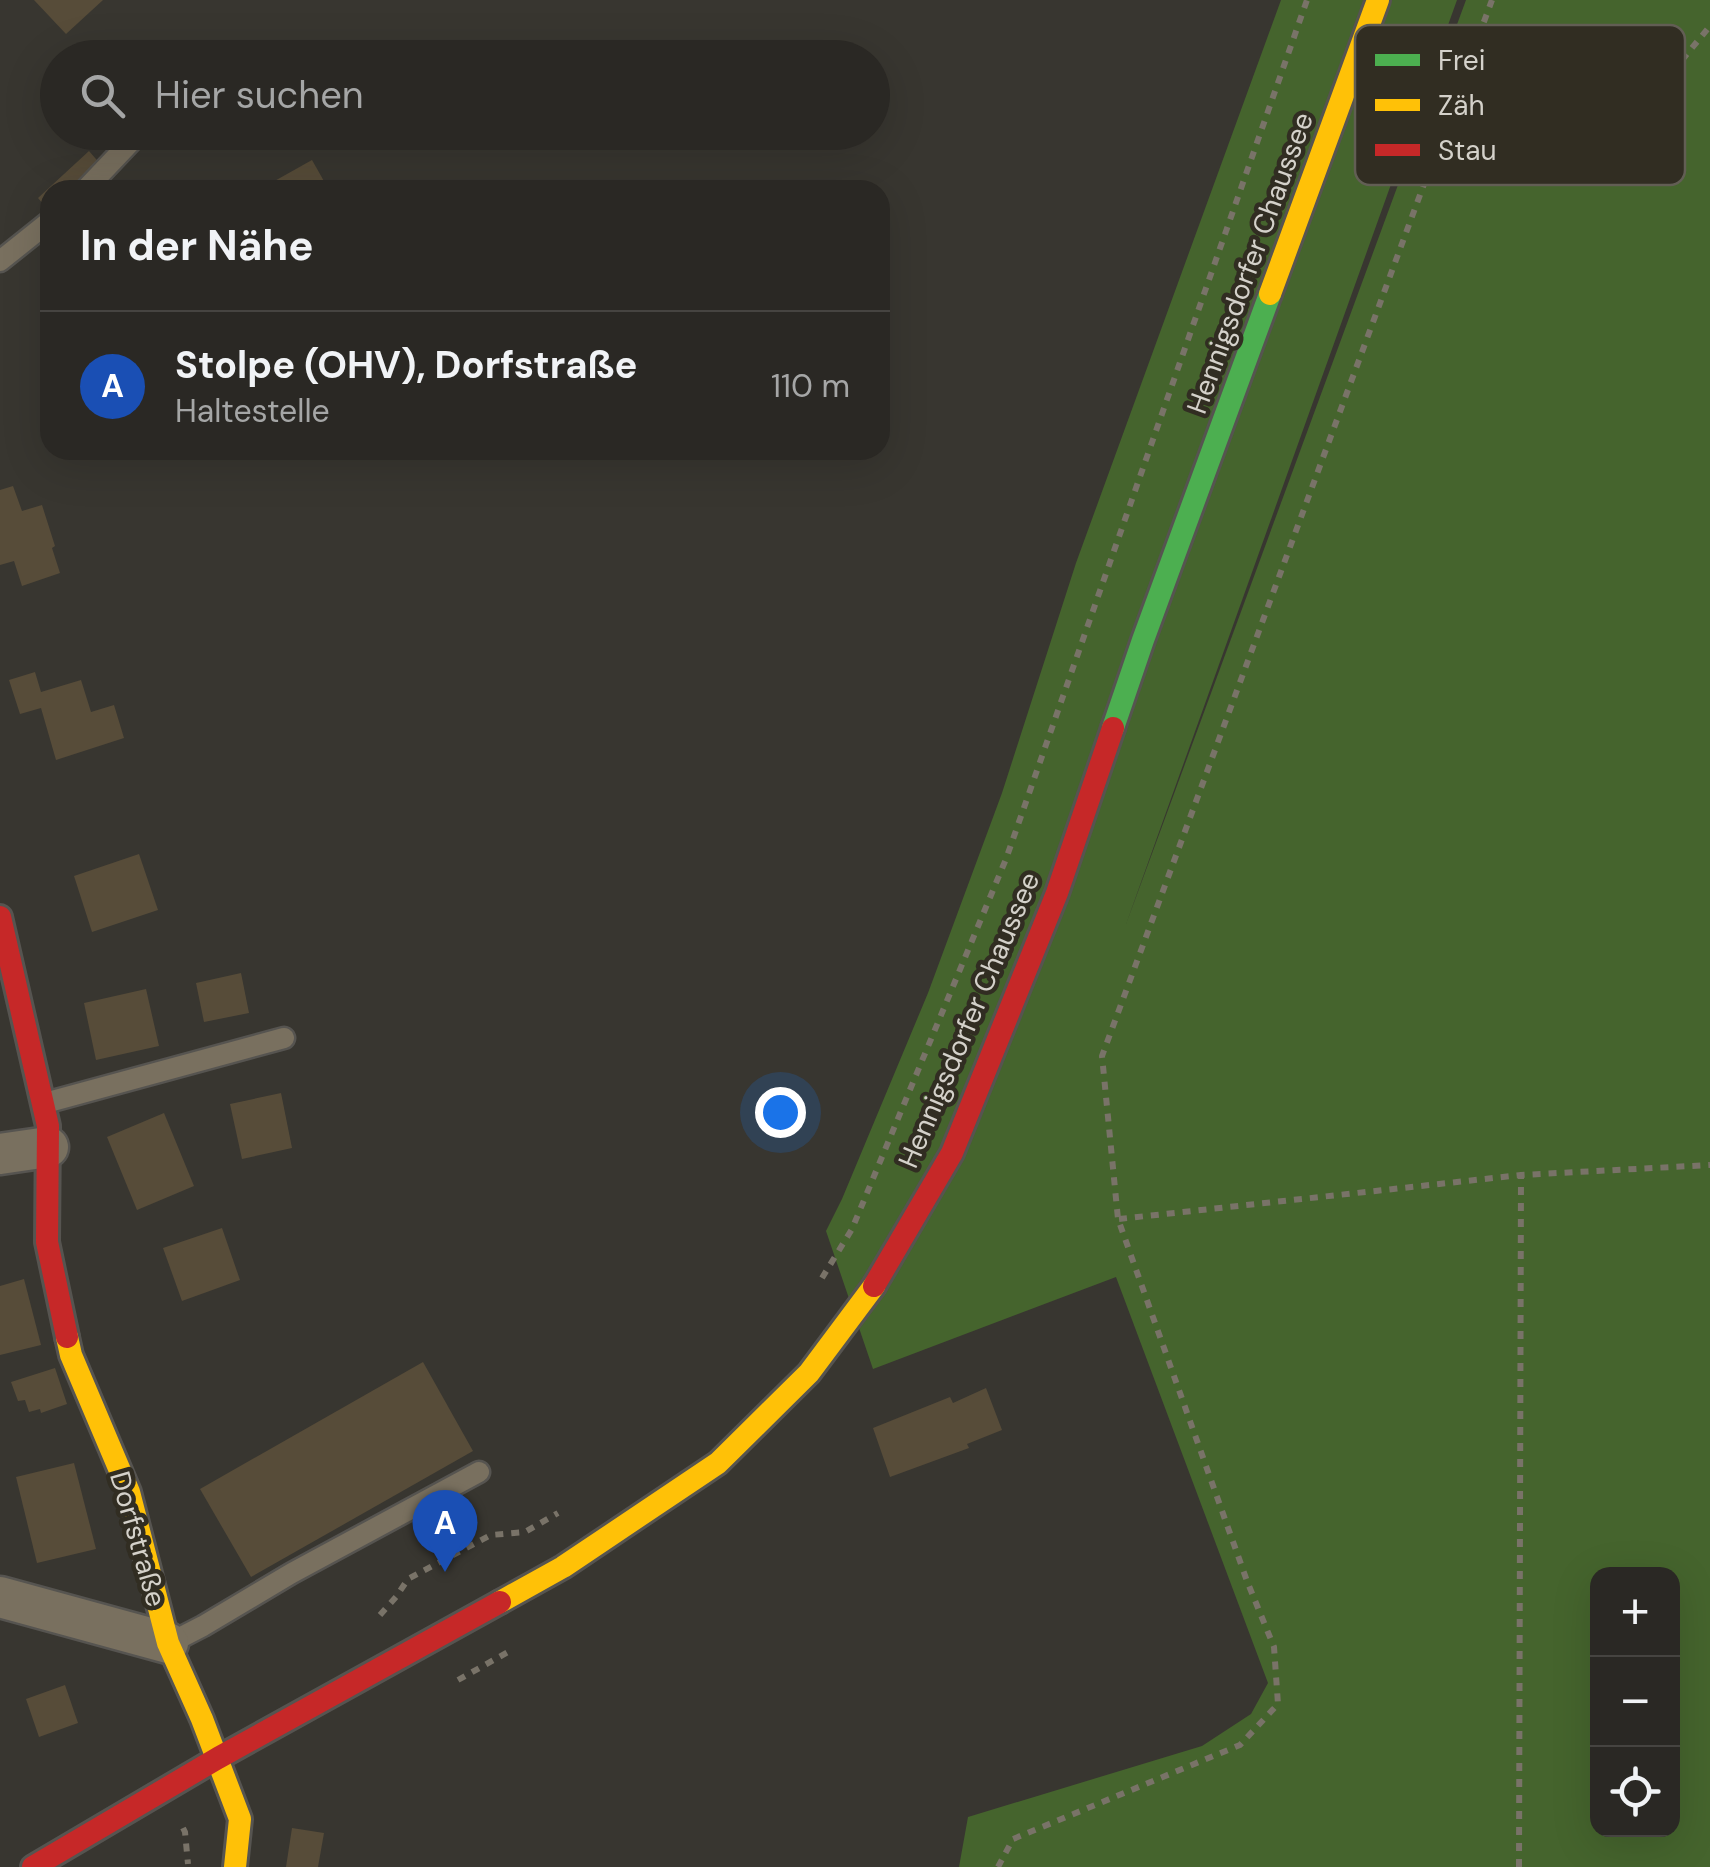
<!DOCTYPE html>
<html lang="de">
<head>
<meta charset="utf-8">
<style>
	body { margin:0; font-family:"DM Sans",sans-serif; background:#32302c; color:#f1f3f6 }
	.controls { position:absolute; right:30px; bottom:30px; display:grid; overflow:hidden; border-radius:20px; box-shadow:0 10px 40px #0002 }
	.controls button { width:90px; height:90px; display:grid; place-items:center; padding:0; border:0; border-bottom:2px solid #464441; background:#2a2824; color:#f1f3f6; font:50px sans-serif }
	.you { position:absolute; left:780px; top:1112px; width:35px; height:35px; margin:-25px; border:8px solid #fff; border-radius:50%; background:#1a73e8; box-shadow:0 0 0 15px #1a73e833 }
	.badge { display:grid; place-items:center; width:65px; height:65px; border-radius:50%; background:#1a73e8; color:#fff; font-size:32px; font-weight:700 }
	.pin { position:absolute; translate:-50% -82px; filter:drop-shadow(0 2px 5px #0008) }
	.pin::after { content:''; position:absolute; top:52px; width:35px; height:30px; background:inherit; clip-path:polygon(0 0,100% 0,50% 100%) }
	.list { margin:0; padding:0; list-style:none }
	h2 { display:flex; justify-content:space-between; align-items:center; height:130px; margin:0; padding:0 40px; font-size:42px }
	h2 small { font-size:32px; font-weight:400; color:#a5a6a6 }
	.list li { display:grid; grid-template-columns:65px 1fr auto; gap:30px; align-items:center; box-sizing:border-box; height:150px; padding:0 40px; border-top:2px solid #464441 }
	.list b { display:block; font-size:38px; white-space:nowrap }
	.list p { margin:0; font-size:32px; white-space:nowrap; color:#a5a6a6 }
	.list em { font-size:32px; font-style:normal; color:#a5a6a6 }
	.icon { flex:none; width:55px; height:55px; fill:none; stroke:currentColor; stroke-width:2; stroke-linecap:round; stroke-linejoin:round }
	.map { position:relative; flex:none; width:1710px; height:1867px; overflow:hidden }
	.search { position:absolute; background:#2a2824; box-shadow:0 10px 40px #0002; left:40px; top:40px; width:850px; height:110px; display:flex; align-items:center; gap:25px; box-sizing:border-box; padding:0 35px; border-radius:55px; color:#a5a6a6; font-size:38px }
	.panel { position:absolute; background:#2a2824; box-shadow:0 10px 40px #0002; left:40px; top:180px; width:850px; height:280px; border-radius:30px }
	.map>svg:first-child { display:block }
	.green { fill:#45642d; fill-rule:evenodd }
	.building { fill:#574c39 }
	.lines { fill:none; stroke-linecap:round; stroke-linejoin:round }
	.lane-casing { stroke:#565450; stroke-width:25 }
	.street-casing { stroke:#565450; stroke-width:45 }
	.fast-casing { stroke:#565450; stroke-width:28 }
	.slow-casing { stroke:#565450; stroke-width:28 }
	.jam-casing { stroke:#565450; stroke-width:28 }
	.path { stroke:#797368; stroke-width:6; stroke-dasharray:8 8; stroke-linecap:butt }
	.lane { stroke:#79705f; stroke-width:20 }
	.street { stroke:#79705f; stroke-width:40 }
	.fast { stroke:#4caf50; stroke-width:22 }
	.slow { stroke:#ffc107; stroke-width:22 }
	.jam { stroke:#c62828; stroke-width:22 }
	.labels { text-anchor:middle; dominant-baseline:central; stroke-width:9; stroke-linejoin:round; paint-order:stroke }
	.street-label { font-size:28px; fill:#d4d1ca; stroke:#312d22 }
	.key { fill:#312d22; stroke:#625e54; stroke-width:2.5 }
	.key-label { font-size:28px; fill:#d4d1ca }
</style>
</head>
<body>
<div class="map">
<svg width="1710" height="1867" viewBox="0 0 1710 1867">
	<rect width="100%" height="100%" fill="#383630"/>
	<path class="green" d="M1281,0h176l-332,927 341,-927h244v1867h-751l9,-50 234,-71 49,-32 17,-31 -152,-406 -243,92 -47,-138 16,-32 86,-206 74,-200 74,-230zM1598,1574h74v256h-74z"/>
	<g class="building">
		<path d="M34,0h69l-37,34z"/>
		<path d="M89,151l13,15 -27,24h-25v22l-12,-14z"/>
		<path d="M312,160l17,30h-54l-4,-7z"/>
		<path d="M13,486l9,25 20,-6 13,41 -3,2 8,25 -38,13 -8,-25 -14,4v-75z"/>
		<path d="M35,672l6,20 40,-12 10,32 23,-7 10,33 -68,22 -15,-52 -21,6 -11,-34z"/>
		<path d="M139,854l19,56 -66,22 -18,-56z"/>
		<path d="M241,973l8,40 -45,9 -8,-39z"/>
		<path d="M146,989l13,57 -63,14 -12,-57z"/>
		<path d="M281,1093l11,55 -50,11 -12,-55z"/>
		<path d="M164,1113l30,73 -57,24 -30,-73z"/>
		<path d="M222,1228l18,52 -58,21 -19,-53z"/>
		<path d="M24,1279l17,66 -41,10v-69z"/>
		<path d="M423,1362l50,89 -222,126 -51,-88z"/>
		<path d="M55,1368l12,36 -26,9 -1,-4 -11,3 -4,-12 -7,1 -7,-19z"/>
		<path d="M986,1388l16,42 -35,14 2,4 -79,29 -17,-49 77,-31 3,6z"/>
		<path d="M74,1463l22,86 -59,14 -21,-86z"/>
		<path d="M65,1685l13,38 -39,14 -13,-38z"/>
		<path d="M292,1828l32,5 -6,34h-32z"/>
	</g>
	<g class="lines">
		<defs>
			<g id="lane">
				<path d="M85,190l55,-58"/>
				<path d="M0,261l50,-40"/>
				<path d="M45,1103l239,-65"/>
				<path d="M170,1643l33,-17 89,-53 187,-101"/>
			</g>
			<g id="street">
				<path d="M0,1154l48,-7"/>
				<path d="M0,1597l168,46"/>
			</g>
			<path id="fast" d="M1113,728l30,-88 127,-346"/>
			<g id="slow">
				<path d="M1270,294l108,-294"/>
				<path d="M67,1337l4,18 58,137 39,151 34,76 38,100 -5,48"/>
				<path d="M500,1602l63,-35 155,-104 91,-90 65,-87"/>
			</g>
			<g id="jam">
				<path d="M0,917l48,209 -1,116 20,95"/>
				<path d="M874,1286l78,-133 105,-260 56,-165"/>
				<path d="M33,1867l185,-109 282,-156"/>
			</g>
		</defs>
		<use href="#lane" class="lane-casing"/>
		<use href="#street" class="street-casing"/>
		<use href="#fast" class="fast-casing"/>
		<use href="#slow" class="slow-casing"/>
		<use href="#jam" class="jam-casing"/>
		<g class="path">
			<path d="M1424,181l161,-54 88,-56 37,-45"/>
			<path d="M1119,1219l402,-44 189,-10"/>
			<path d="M822,1278l30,-49 154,-370 301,-859"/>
			<path d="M380,1615l16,-18 12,-18 83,-44 34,-3 33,-19"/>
			<path d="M458,1680l50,-28"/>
			<path d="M183,1828l2,4 3,32"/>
			<path d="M998,1867l15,-28 227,-94 38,-41 -4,-57 -27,-66 -129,-362 -16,-163 390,-1056"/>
			<path d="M1519,1867l2,-692"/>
		</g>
		<use href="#lane" class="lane"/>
		<use href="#street" class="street"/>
		<use href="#fast" class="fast"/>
		<use href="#slow" class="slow"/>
		<use href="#jam" class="jam"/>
	</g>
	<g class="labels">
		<g class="street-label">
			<text transform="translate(1250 263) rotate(-70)">Hennigsdorfer Chaussee</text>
			<text transform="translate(969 1020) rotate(-67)">Hennigsdorfer Chaussee</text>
			<text transform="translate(138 1539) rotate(74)">Dorfstraße</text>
		</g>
	</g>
	<rect x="1355" y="25" width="330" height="160" rx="15" class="key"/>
	<rect x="1375" y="54" width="45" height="12" fill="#4caf50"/>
	<rect x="1375" y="99" width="45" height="12" fill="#ffc107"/>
	<rect x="1375" y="144" width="45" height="12" fill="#c62828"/>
	<g class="key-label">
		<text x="1438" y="70">Frei</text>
		<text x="1438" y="115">Zäh</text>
		<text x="1438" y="160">Stau</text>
	</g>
</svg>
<div class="controls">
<button>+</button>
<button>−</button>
<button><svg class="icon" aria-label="locate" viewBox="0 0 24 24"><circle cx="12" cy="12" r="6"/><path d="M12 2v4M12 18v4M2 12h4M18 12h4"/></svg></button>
</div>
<div class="you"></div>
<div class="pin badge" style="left:445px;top:1572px;background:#1a4fb4">A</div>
<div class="search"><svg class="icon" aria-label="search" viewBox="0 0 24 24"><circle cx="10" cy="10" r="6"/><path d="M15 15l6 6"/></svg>Hier suchen</div>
<section class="panel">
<h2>In der Nähe<small></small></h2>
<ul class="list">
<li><span class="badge" style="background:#1a4fb4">A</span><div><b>Stolpe (OHV), Dorfstraße</b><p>Haltestelle</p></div><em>110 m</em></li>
</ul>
</section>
</div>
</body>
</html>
